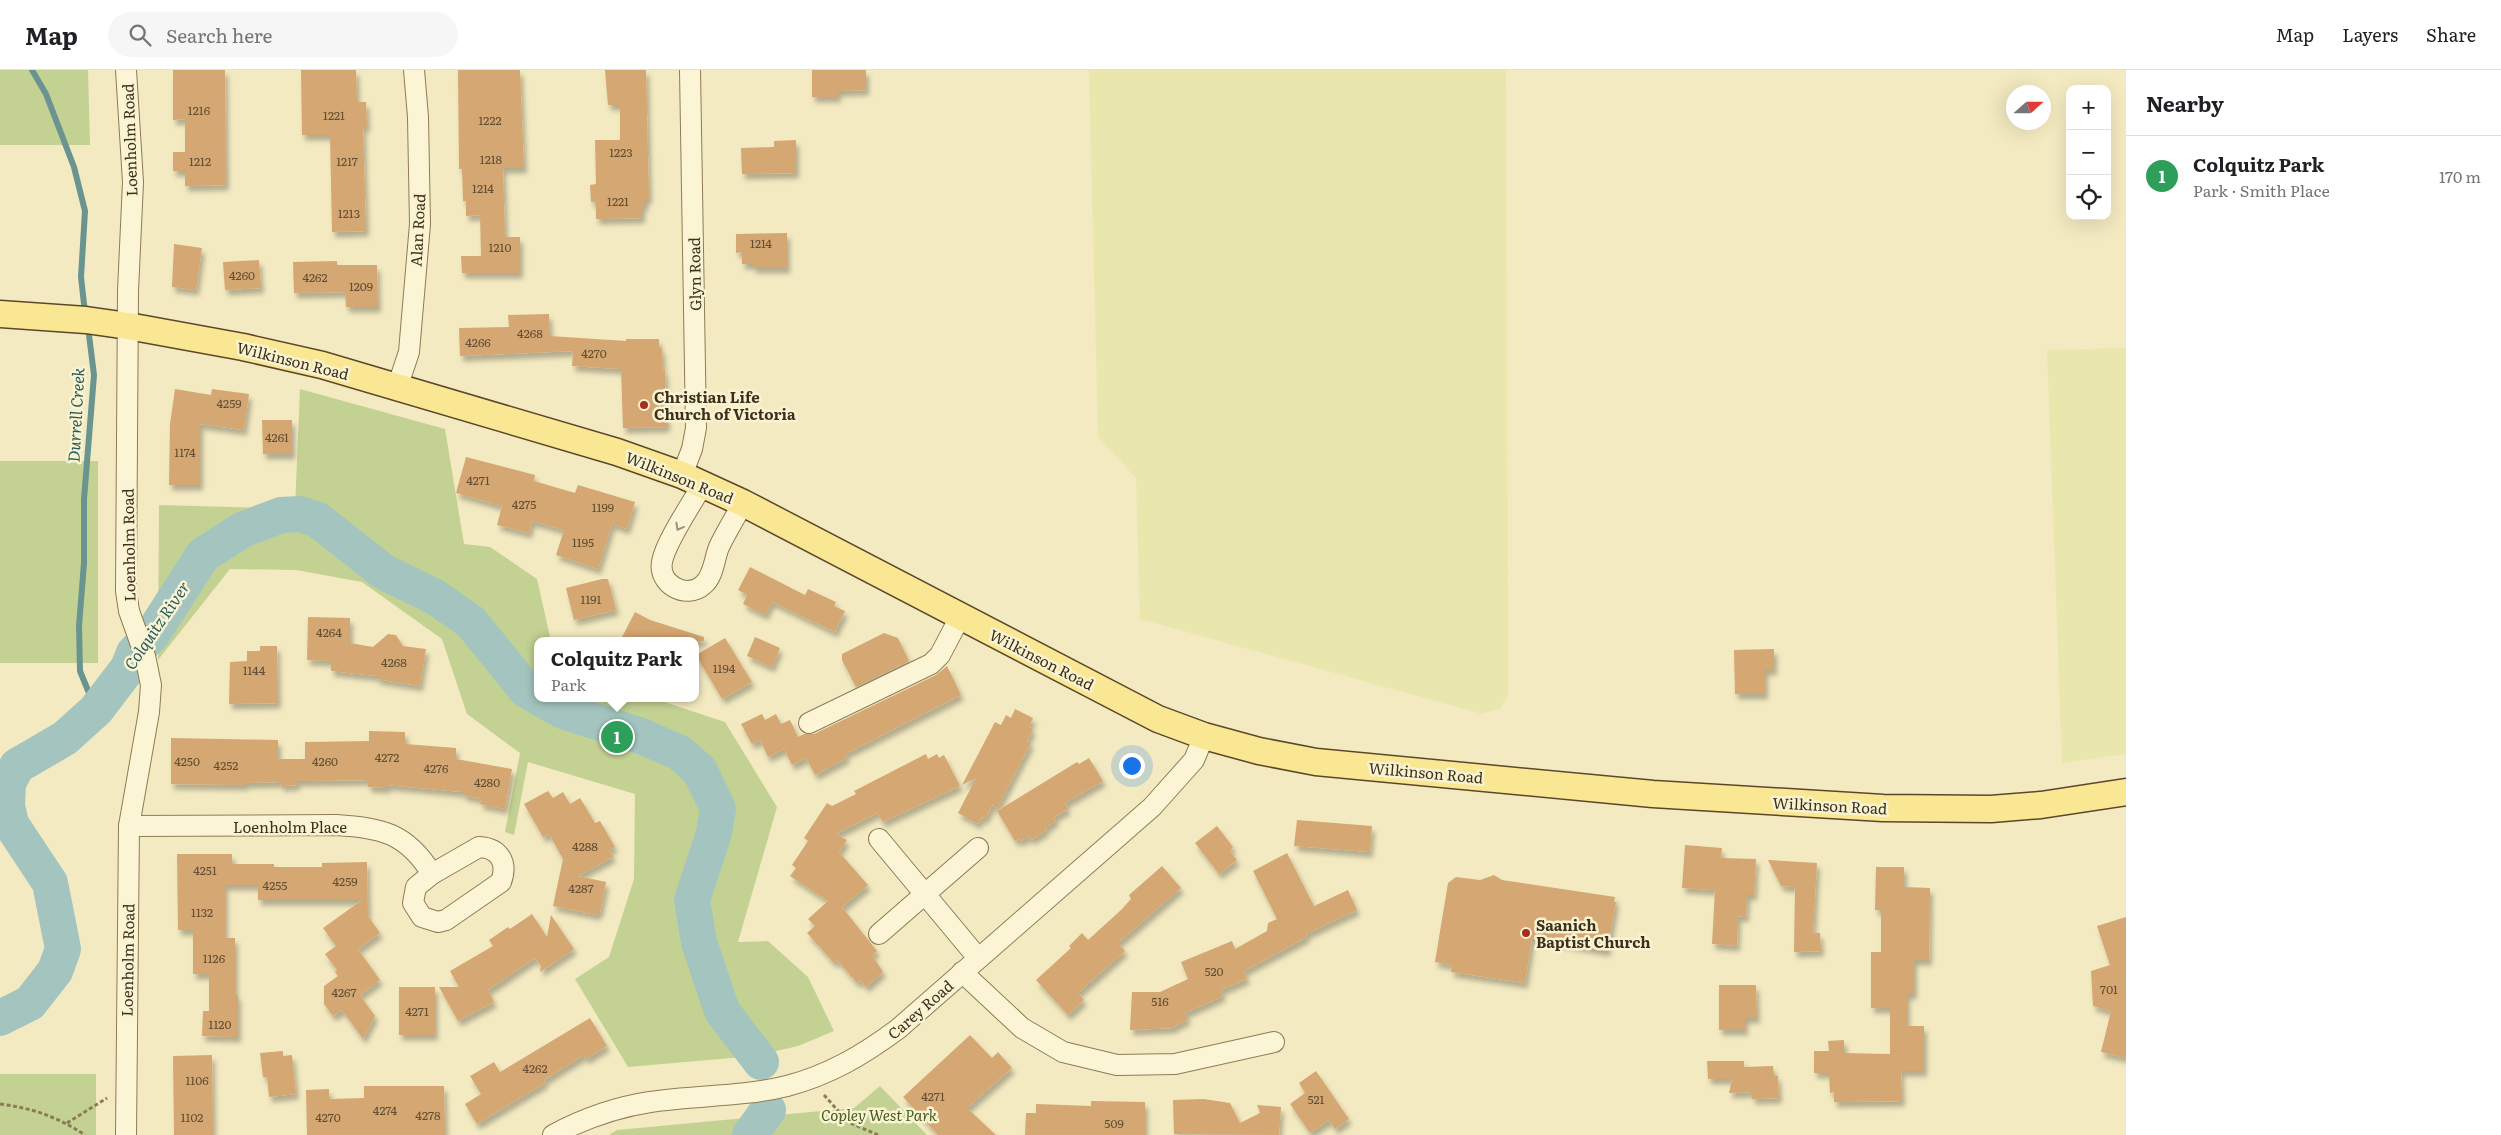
<!DOCTYPE html>
<html lang="en">
<head>
<meta charset="utf-8">
<style>
	body { margin:0; font-family:Literata,serif; background:#f6f6f6; color:#202124 }
	.controls { position:absolute; right:15px; top:15px; display:grid; overflow:hidden; border-radius:10px; box-shadow:0 5px 20px #0002 }
	.controls button { width:45px; height:45px; display:grid; place-items:center; padding:0; border:0; border-bottom:1px solid #e0e0e0; background:#fff; color:#202124; font:25px sans-serif }
	.compass { position:absolute; left:2006px; top:15px; width:45px; height:45px; border-radius:50%; background:#fff; box-shadow:0 5px 20px #0002; rotate:69deg }
	.you { position:absolute; left:1131px; top:695px; width:18px; height:18px; margin:-12px; border:4px solid #fff; border-radius:50%; background:#1a73e8; box-shadow:0 0 0 8px #1a73e833 }
	.badge { display:grid; place-items:center; width:32px; height:32px; border-radius:50%; background:#a42e1f; color:#fff; font-size:16px; font-weight:700 }
	.pin { position:absolute; translate:-50% -50%; border:2px solid #fff; box-shadow:0 1px 5px #0006 }
	.popup { position:absolute; left:534px; top:567px; width:165px; height:65px; box-sizing:border-box; display:grid; place-content:center; border-radius:10px; background:#fff; filter:drop-shadow(0 1px 4px #0005); font-size:16px; white-space:nowrap; color:#757577 }
	.popup b { font-size:19px; color:#202124 }
	.popup::after { content:''; position:absolute; left:50%; top:100%; margin-left:-10px; border:10px solid transparent; border-top-color:#fff }
	.list { margin:0; padding:0; list-style:none }
	h2 { display:flex; justify-content:space-between; align-items:center; height:65px; margin:0; padding:0 20px; font-size:21px }
	h2 small { font-size:16px; font-weight:400; color:#757577 }
	.list li { display:grid; grid-template-columns:32px 1fr auto; gap:15px; align-items:center; box-sizing:border-box; height:80px; padding:0 20px; border-top:1px solid #e0e0e0 }
	.list b { display:block; font-size:19px; white-space:nowrap }
	.list p { margin:0; font-size:16px; white-space:nowrap; color:#757577 }
	.list em { font-size:16px; font-style:normal; color:#757577 }
	.icon { flex:none; width:28px; height:28px; fill:none; stroke:currentColor; stroke-width:2; stroke-linecap:round; stroke-linejoin:round }
	.map { position:relative; flex:none; width:2126px; height:1065px; overflow:hidden }
	header { display:flex; align-items:center; gap:30px; box-sizing:border-box; height:70px; padding:0 25px; background:#fff; border-bottom:1px solid #e0e0e0 }
	header strong { font-size:24px }
	nav { display:flex; gap:28px; margin-inline-start:auto; font-size:18px }
	.search { width:350px; height:45px; background:#f6f6f6; display:flex; align-items:center; gap:12px; box-sizing:border-box; padding:0 18px; border-radius:28px; color:#757577; font-size:19px }
	main { display:flex }
	aside { flex:1; background:#fff }
	.map>svg:first-child { display:block }
	.farmland { fill:#e9e7ad }
	.green { fill:#c3d293 }
	.lines { fill:none; stroke-linecap:round; stroke-linejoin:round }
	.stream { stroke:#69948f; stroke-width:6 }
	.river { stroke:#a4c5bf; stroke-width:36 }
	.building { fill:#d5a772; filter:url(#shadow) }
	.minor-casing { stroke:#8e7b56; stroke-width:22 }
	.major-casing { stroke:#5c472b; stroke-width:29 }
	.path { stroke:#8e7b56; stroke-width:3; stroke-dasharray:4 2.5; stroke-linecap:butt }
	.minor { stroke:#fcf5d5; stroke-width:20 }
	.major { stroke:#fae794; stroke-width:26 }
	.oneway { stroke:#9c9278 }
	.poi-dot { fill:#a42e1f; stroke:#f9f3d1; stroke-width:2 }
	.labels { text-anchor:middle; dominant-baseline:central; stroke-width:5; stroke-linejoin:round; paint-order:stroke }
	.number-label { font-size:12px; fill:#624e32 }
	.street-label { font-size:15px; fill:#3c301c; stroke:#f9f3d1 }
	.poi-label { font-size:15px; font-weight:bold; fill:#3c301c; stroke:#f9f3d1; text-anchor:start }
	.park-label { font-size:15px; font-style:italic; fill:#455b20; stroke:#f9f3d1 }
	.water-label { font-size:16px; font-style:italic; fill:#295b5e; stroke:#f9f3d1 }
</style>
</head>
<body>
<header>
<strong>Map</strong>
<div class="search"><svg class="icon" aria-label="search" viewBox="0 0 24 24"><circle cx="10" cy="10" r="6"/><path d="M15 15l6 6"/></svg>Search here</div>
<nav><a>Map</a><a>Layers</a><a>Share</a></nav>
</header>
<main>
<div class="map">
<svg width="2126" height="1065" viewBox="0 0 2126 1065">
	<defs>
		<filter id="shadow"><feDropShadow dx="3" dy="5.5" stdDeviation="2.5" flood-color="#0004"/></filter>
	</defs>
	<rect width="100%" height="100%" fill="#f3eac1"/>
	<g class="farmland">
		<path d="M1089,0h417l2,625 -7,13 -19,6 -342,-95 -4,-141 -38,-41z"/>
		<path d="M2126,278v406l-64,9 -15,-413z"/>
	</g>
	<g class="green">
		<path d="M0,0h88l2,75h-90z"/>
		<path d="M300,319l145,40 19,115 26,3 47,32 14,62h-13v57h114l73,24 52,85 -39,135 30,-1 40,36 26,54 -36,15 -43,10 -127,11 -53,-88 34,-22 25,-78 1,-85 -107,-32 -14,73 -9,-3 15,-79 -53,-39 -25,-75 -80,-57 -66,-12 -66,-1 -72,91 1,-155 136,4z"/>
		<rect x="0" y="391" width="98" height="202"/>
		<rect x="0" y="1004" width="96" height="61"/>
		<path d="M880,1016l47,49h-318l8,-5 237,-22z"/>
	</g>
	<g class="lines">
		<g class="stream">
			<path d="M32,0l14,24 28,73 11,44 -4,66 4,36"/>
			<path d="M88,257l6,48 -10,124v64l-5,63 1,45 16,39"/>
		</g>
		<g class="river">
			<path d="M540,628l23,13 78,25 39,17 20,18 18,38 -4,24 -22,67 7,42 23,69 39,51"/>
			<path d="M0,948l30,-15 25,-32 8,-22 -13,-66 -39,-59 -4,-18 1,-23 9,-17 48,-28 31,-28 32,-42 6,-15 19,-20 50,-78 39,-25 39,-15 19,-1 18,6 66,52 51,25 36,25 55,68 12,7"/>
			<path d="M750,1065l18,-25"/>
		</g>
	</g>
	<g class="building">
		<path d="M173,0h52l1,115 -41,1v-15h-12v-19h12v-33l-12,1z"/>
		<path d="M301,0h55l1,32h9l1,25h-4l3,104 -34,1 -2,-97h-28z"/>
		<path d="M458,0h62l4,98h-21l2,69h15v36h-58l-1,-17h20l-1,-41 -14,1v-15h-3l-1,-32h-3z"/>
		<path d="M605,0h41l3,129h-4v7h-3v12l-46,1v-17h-5l-1,-17 6,-1 -1,-44h25v-35h-12z"/>
		<path d="M812,0h54v20l-28,1v6h-26z"/>
		<path d="M796,70v33l-54,1 -1,-26 33,-1v-6z"/>
		<path d="M787,163v35h-34v-4h-11v-12l-6,1v-19z"/>
		<path d="M174,174l28,4 -6,42 -24,-3z"/>
		<path d="M259,190l2,28 -36,2 -2,-28z"/>
		<path d="M337,191v4h40l1,42h-32l-1,-15 -51,1 -1,-31z"/>
		<path d="M549,244l1,22 76,5v-2h33v9h3l1,23 2,-1 2,57 -44,1 -2,-59 -49,-3 1,-15 -113,5 -1,-28 50,-1 -1,-12z"/>
		<path d="M175,319l36,6 1,-6 37,5 -5,36 -44,-6v61h-31l1,-61z"/>
		<path d="M262,350h30v34h-29z"/>
		<path d="M466,387l69,18 -1,6 41,12 3,-8 57,17 -8,27 -15,-5 -14,45 -42,-14 8,-25 -32,-9 -3,12 -32,-8 5,-19 -46,-13z"/>
		<path d="M750,497l55,28 3,-6 28,13 -2,4 11,5 -10,21 -63,-30 -7,13 -22,-11 4,-9 -9,-5z"/>
		<path d="M602,509h6l8,31 -42,10 -8,-32z"/>
		<path d="M635,542l15,8 54,17v4h-84z"/>
		<path d="M308,547l42,1v25l23,4 15,-13 8,1 7,11 23,3 -6,37 -43,-7v-3l-46,-5v-10l-24,-1z"/>
		<path d="M884,563l14,5 11,23 -53,26 -14,-27v-6z"/>
		<path d="M755,567l25,11 -8,19 -25,-11z"/>
		<path d="M725,568l27,44 -30,17 -26,-44z"/>
		<path d="M260,576h17l1,57 -49,1 1,-42 17,-1v-10h13z"/>
		<path d="M1774,579v21h-9v24h-30l-1,-44z"/>
		<path d="M947,596l14,29 -116,59 2,4 -32,17 -9,-17 -14,7 -8,-16 -16,8 -8,-17 -8,4 -11,-20 21,-10 3,6 11,-6 5,10 9,-4 8,17 6,-3h10l122,-59z"/>
		<path d="M1015,639l18,9 -4,9 4,2 -6,12 4,2 -35,67 -3,-6 -8,15 -3,-2 -4,7 -2,-1 -18,-10 18,-35 -14,7 33,-63 6,3 5,-10 5,3z"/>
		<path d="M369,661l36,1v12l51,4v11l56,10 -7,40 -25,-5 1,-5 -18,-4v-3l-76,-7v3l-19,-1v-7l-71,1v4l-16,1 -1,-4 -35,1v2l-74,-1v-46l107,2v19h27v-17l64,-1z"/>
		<path d="M926,684l2,5 9,-5 2,4 5,-3 16,31 -77,36 -6,-9 -41,21 11,6 -8,12 29,33 -26,22 35,44 -5,4 11,17 -17,15 -6,-7 -3,3 -20,-23 -3,3 -27,-30 8,-7 -7,-7 20,-18 -38,-25 6,-8 -4,-3 16,-24 -4,-3 23,-35 5,3 24,-12 -2,-3z"/>
		<path d="M1089,688l14,23 -38,22 3,6 -14,8 2,4 -11,7 2,2 -16,10 -2,-4 -8,5 -2,-2 -4,2 -18,-30 80,-49 2,2z"/>
		<path d="M548,721l5,7 10,-6 7,12 10,-6 15,25 5,-2 15,26 -6,3 4,7 -35,19 28,6 -6,30h-2l-1,3 -44,-9 10,-47 -14,-25 -6,3 -19,-33z"/>
		<path d="M1297,750l75,6 -2,26 -76,-6z"/>
		<path d="M1217,756l16,21 -3,4 7,9 -18,14 -24,-31z"/>
		<path d="M1685,775l37,3 -1,10 35,1 -2,36h-7l-1,22 -8,-1 -1,30 -25,-2 3,-54 -33,-2z"/>
		<path d="M1287,783l27,53 34,-16 9,20 -51,24 1,3 -63,34 3,8 -26,11 2,6 -38,17 3,6 -16,9 -42,2 2,-38h28l28,-13 -7,-17 51,-21 3,8 32,-18 1,-8 9,-4 -24,-48z"/>
		<path d="M177,784h55v10h42v3h48v-4l45,-1 1,54 12,17 -22,16 22,31 -20,15 15,21 -12,23 -21,-29 -9,6 -9,-12v-18l14,-10 -3,-4 2,-2 -12,-16 11,-8 -13,-18 39,-28h-104v-15h-33v53h10v57h3v42l-36,-1 1,-25h6v-37h-16v-44h-15z"/>
		<path d="M1768,790l49,3 -4,70h7l1,18 -27,1 1,-65 -14,-1z"/>
		<path d="M1162,796l19,22 -63,55 7,8 -47,42 6,7 -16,15 -32,-35 35,-32 -2,-2 13,-13 6,7 33,-30 10,-11 -2,-4z"/>
		<path d="M1876,797h28v20l26,1 -1,72h-15v34h-7v32h17v45h-23l1,30 -68,1v-10l-4,1 -1,-20h-15v-22h15l-1,-10 16,-1v13l46,1v-46h-19v-56h10v-42h-6z"/>
		<path d="M1494,805l8,5 113,17 -1,5h2l-9,49 -75,-13 -7,45 -74,-11 1,-7 -17,-3 13,-79 8,-6 24,3z"/>
		<path d="M532,844l15,23 4,-22 23,34 -34,23 1,-6 -6,-8 -47,32 6,12 -36,19 -19,-34h20l-9,-16 43,-25 -4,-6 19,-13 2,2z"/>
		<path d="M2126,847v141l-25,-6 10,-41 -18,-5 -2,-35 19,-6 -13,-39z"/>
		<path d="M1719,915h37l1,33h-12v12h-26z"/>
		<rect x="399" y="917" width="36" height="48"/>
		<path d="M590,948l17,28 -21,13 -2,-4 -40,25 1,3 -68,41 -12,-20 16,-10 -11,-18 24,-14 6,10z"/>
		<path d="M970,965l22,23 6,-6 14,16 -45,40 29,27h-58l-35,-38z"/>
		<path d="M283,981v5l9,-1 4,39 -27,3 -2,-20h-4l-3,-24z"/>
		<path d="M212,985l1,80h-39l-1,-79z"/>
		<path d="M1707,991h37v6l29,-1 1,10h4l1,22 -27,1v-7l-23,1 3,-14h-24z"/>
		<path d="M1316,1001l33,48 -14,10 -6,-9 -19,13 -20,-29 15,-11 -6,-10z"/>
		<path d="M364,1016h80l1,49h-138l-1,-45 23,-1v10l35,-1z"/>
		<path d="M1204,1029l26,4 10,20 20,-10 -3,-8 24,2 -2,28 -105,-1 -1,-34z"/>
		<path d="M1091,1031l54,1v33h-120l1,-22h10v-9l55,2z"/>
	</g>
	<g class="lines">
		<defs>
			<g id="minor">
				<path d="M397,318l12,-36 11,-128 -2,-107 -4,-47"/>
				<path d="M682,405l10,-26 4,-21 -6,-358"/>
				<path d="M703,414c-11,19 -38,59 -41,78 -4,22 24,38 41,23 11,-9 11,-26 16,-38 7,-15 16,-29 24,-44"/>
				<path d="M809,653l122,-59 9,-9 20,-38"/>
				<path d="M129,756l207,-1c45,3 70,7 96,49"/>
				<path d="M879,769l99,119"/>
				<path d="M479,777c21,1 29,16 22,35l-55,38 -8,2 -16,-5 -9,-14 3,-16 16,-13z"/>
				<path d="M879,864l99,-86"/>
				<path d="M962,902l60,56 41,24 54,13 58,-1 99,-22"/>
				<path d="M126,1065l3,-309 20,-114 2,-27 -6,-29 -16,-45 -3,-20 2,-300 5,-109 -7,-112"/>
				<path d="M553,1065c30,-16 64,-28 97,-33 45,-7 92,-5 137,-16 42,-11 76,-31 111,-57l254,-222 42,-47 10,-24"/>
			</g>
			<path id="major" d="M0,244l86,6 42,6 115,21 79,18 295,87 65,23 61,28 415,216 46,17 55,15 57,11 337,32 230,14 108,1 50,-4 85,-13"/>
		</defs>
		<use href="#minor" class="minor-casing"/>
		<use href="#major" class="major-casing"/>
		<g class="path">
			<path d="M824,1025l24,27 30,13"/>
			<path d="M0,1034c32,4 58,13 85,31"/>
			<path d="M67,1053l40,-25"/>
		</g>
		<use href="#minor" class="minor"/>
		<use href="#major" class="major"/>
	</g>
	<defs><path id="oneway-chevron" d="M-2-3.5L2.5 0L-2 3.5" fill="none" stroke-width="1.6" stroke-linecap="round" stroke-linejoin="round" transform="scale(1.25)"/></defs>
	<use class="oneway" href="#oneway-chevron" transform="translate(679 457) rotate(119)"/>
	<g class="poi-dot">
		<circle cx="644" cy="335" r="5"/>
		<circle cx="1526" cy="863" r="5"/>
	</g>
	<g class="labels">
		<g class="number-label">
			<text x="199" y="40">1216</text>
			<text x="334" y="45">1221</text>
			<text x="490" y="50">1222</text>
			<text x="621" y="82">1223</text>
			<text x="491" y="89">1218</text>
			<text x="200" y="91">1212</text>
			<text x="347" y="91">1217</text>
			<text x="483" y="118">1214</text>
			<text x="618" y="131">1221</text>
			<text x="349" y="143">1213</text>
			<text x="761" y="173">1214</text>
			<text x="500" y="177">1210</text>
			<text x="242" y="205">4260</text>
			<text x="315" y="207">4262</text>
			<text x="361" y="216">1209</text>
			<text x="530" y="263">4268</text>
			<text x="478" y="272">4266</text>
			<text x="594" y="283">4270</text>
			<text x="229" y="333">4259</text>
			<text x="277" y="367">4261</text>
			<text x="185" y="382">1174</text>
			<text x="478" y="410">4271</text>
			<text x="524" y="434">4275</text>
			<text x="603" y="437">1199</text>
			<text x="583" y="472">1195</text>
			<text x="591" y="529">1191</text>
			<text x="329" y="562">4264</text>
			<text x="394" y="592">4268</text>
			<text x="724" y="598">1194</text>
			<text x="254" y="600">1144</text>
			<text x="387" y="687">4272</text>
			<text x="187" y="691">4250</text>
			<text x="325" y="691">4260</text>
			<text x="226" y="695">4252</text>
			<text x="436" y="698">4276</text>
			<text x="487" y="712">4280</text>
			<text x="585" y="776">4288</text>
			<text x="205" y="800">4251</text>
			<text x="345" y="811">4259</text>
			<text x="275" y="815">4255</text>
			<text x="581" y="818">4287</text>
			<text x="202" y="842">1132</text>
			<text x="214" y="888">1126</text>
			<text x="1214" y="901">520</text>
			<text x="2109" y="919">701</text>
			<text x="344" y="922">4267</text>
			<text x="1160" y="931">516</text>
			<text x="417" y="941">4271</text>
			<text x="220" y="954">1120</text>
			<text x="535" y="998">4262</text>
			<text x="197" y="1010">1106</text>
			<text x="933" y="1026">4271</text>
			<text x="1316" y="1029">521</text>
			<text x="385" y="1040">4274</text>
			<text x="428" y="1045">4278</text>
			<text x="192" y="1047">1102</text>
			<text x="328" y="1047">4270</text>
			<text x="1114" y="1053">509</text>
		</g>
		<g class="street-label">
			<text transform="translate(129 70) rotate(-92)">Loenholm Road</text>
			<text transform="translate(417 160) rotate(-87)">Alan Road</text>
			<text transform="translate(694 204) rotate(-91)">Glyn Road</text>
			<text transform="translate(293 290) rotate(14)">Wilkinson Road</text>
			<text transform="translate(680 407) rotate(22)">Wilkinson Road</text>
			<text transform="translate(128 475) rotate(-91)">Loenholm Road</text>
			<text transform="translate(1042 589) rotate(27)">Wilkinson Road</text>
			<text transform="translate(1426 702) rotate(5)">Wilkinson Road</text>
			<text transform="translate(1830 735) rotate(3)">Wilkinson Road</text>
			<text x="290" y="756">Loenholm Place</text>
			<text transform="translate(127 890) rotate(-89)">Loenholm Road</text>
			<text transform="translate(920 939) rotate(-41)">Carey Road</text>
		</g>
		<g class="poi-label">
			<text x="654" y="326">Christian Life<tspan x="654" dy="17">Church of Victoria</tspan></text>
			<text x="1536" y="854">Saanich<tspan x="1536" dy="17">Baptist Church</tspan></text>
		</g>
		<g class="park-label">
			<text x="879" y="1044">Copley West Park</text>
		</g>
		<g class="water-label">
			<text transform="translate(75 345) rotate(-87)">Durrell Creek</text>
			<text transform="translate(156 555) rotate(-56)">Colquitz River</text>
		</g>
	</g>
</svg>
<div class="controls">
<button>+</button>
<button>−</button>
<button><svg class="icon" aria-label="locate" viewBox="0 0 24 24"><circle cx="12" cy="12" r="6"/><path d="M12 2v4M12 18v4M2 12h4M18 12h4"/></svg></button>
</div>
<svg class="compass" viewBox="-18 -18 36 36"><path d="M0-13l5 13h-10z" fill="#e53935"/><path d="M0 13l5-13h-10z" fill="#757577"/></svg>
<div class="you"></div>
<div class="pin badge" style="left:617px;top:667px;background:#2e9e5b">1</div>
<div class="popup"><b>Colquitz Park</b>Park</div>
</div>
<aside>
<h2>Nearby<small></small></h2>
<ul class="list">
<li><span class="badge" style="background:#2e9e5b">1</span><div><b>Colquitz Park</b><p>Park · Smith Place</p></div><em>170 m</em></li>
</ul>
</aside>
</main>
</body>
</html>
